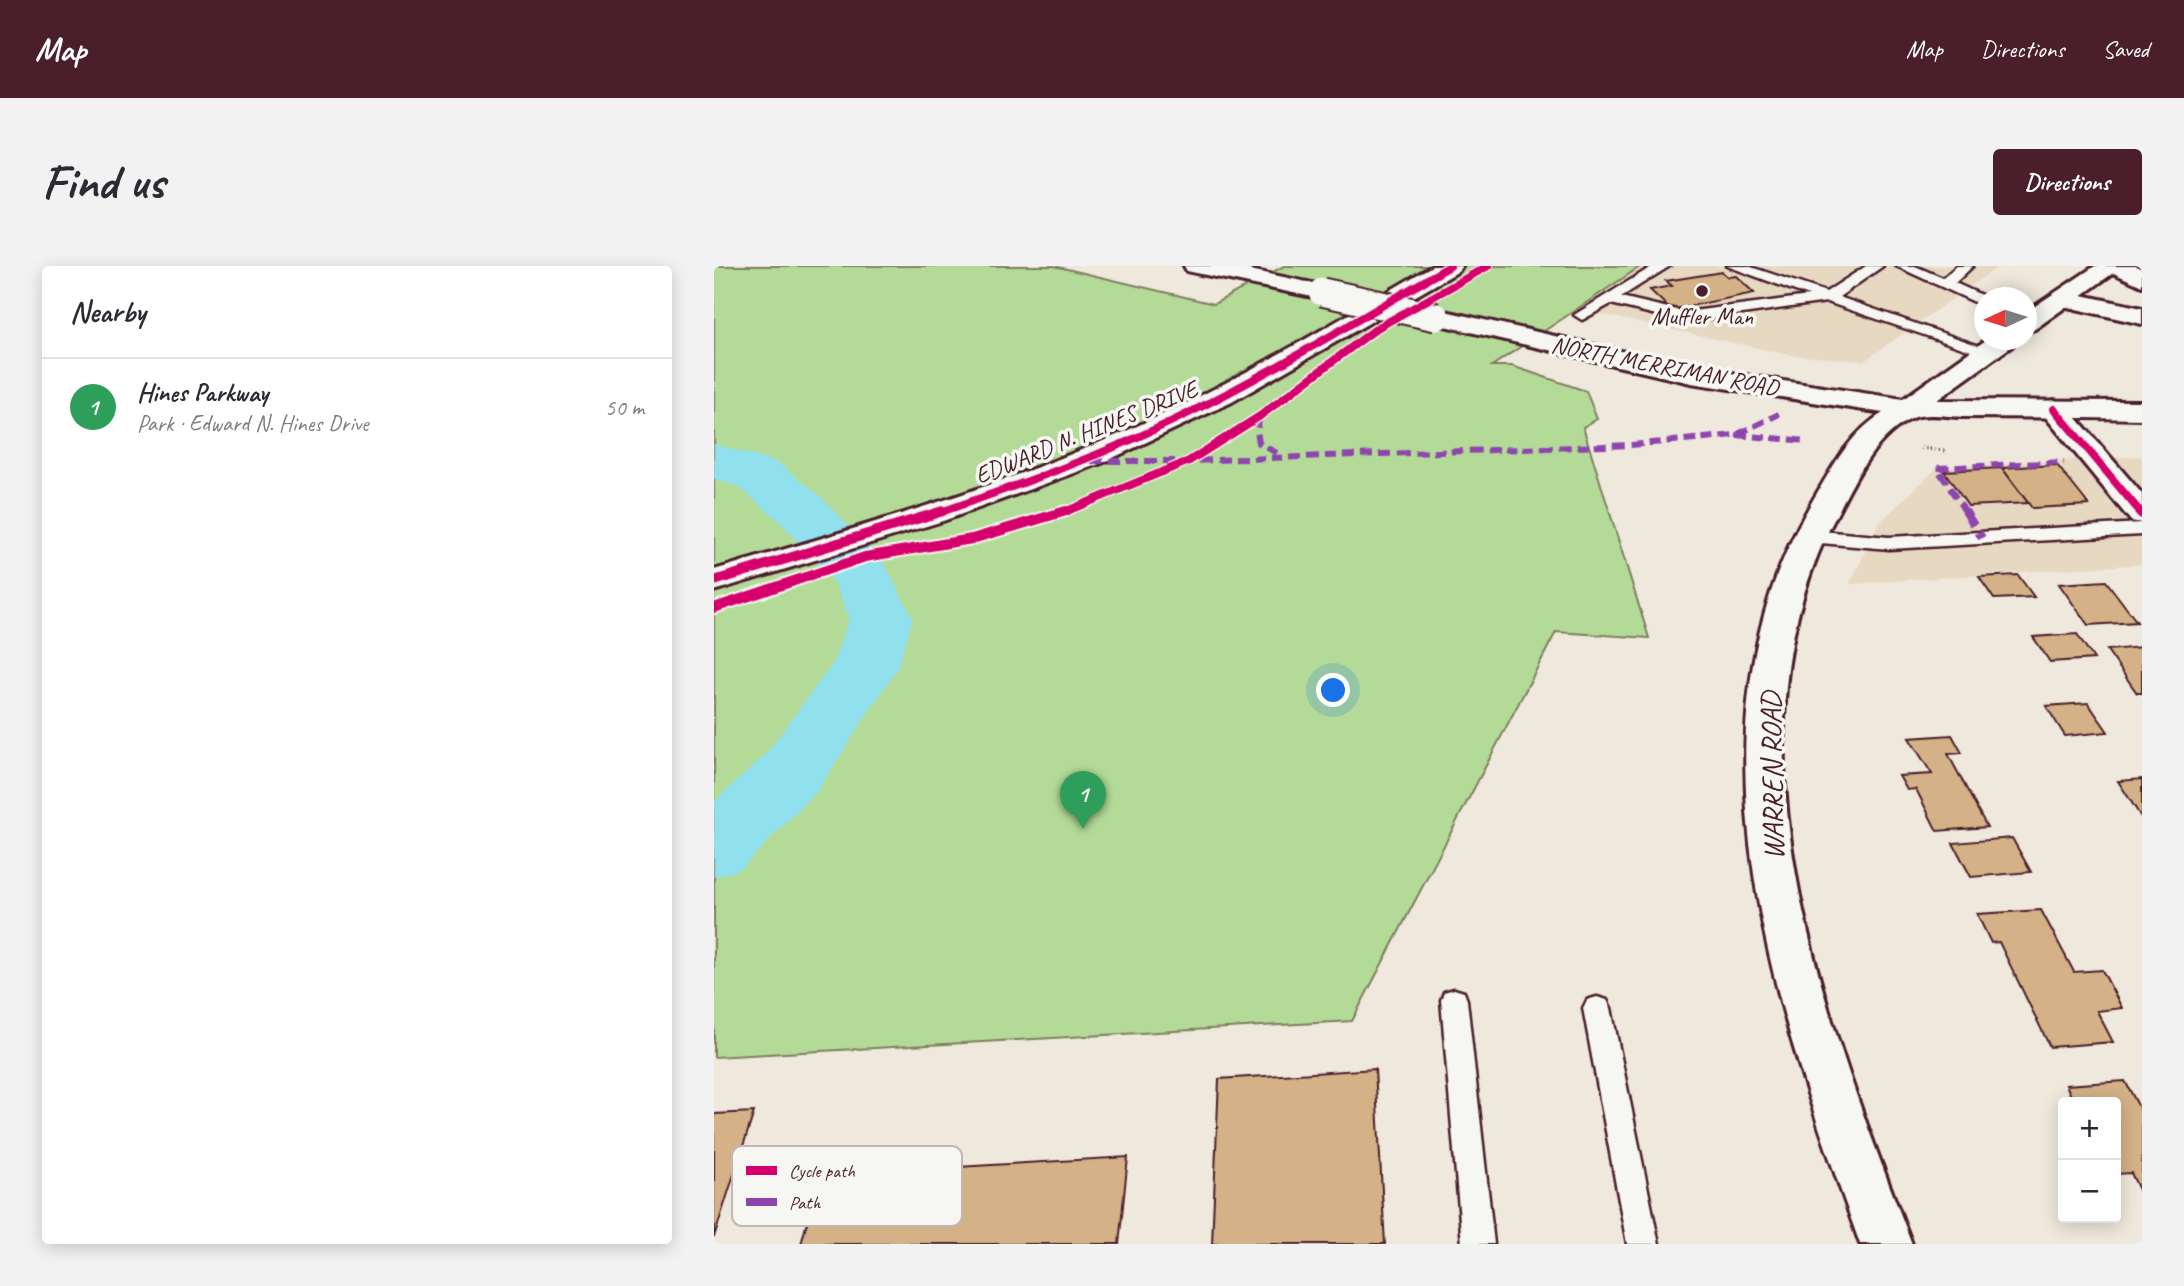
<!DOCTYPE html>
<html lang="en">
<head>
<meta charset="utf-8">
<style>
	body { margin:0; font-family:Caveat,sans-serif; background:#f2f2f3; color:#2b2b33 }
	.controls { position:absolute; right:21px; bottom:21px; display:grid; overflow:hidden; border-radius:7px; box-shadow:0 4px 18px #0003 }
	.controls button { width:63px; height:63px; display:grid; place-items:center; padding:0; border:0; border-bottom:2px solid #e1e1e2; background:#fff; color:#2b2b33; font:35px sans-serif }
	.compass { position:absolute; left:1260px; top:21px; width:63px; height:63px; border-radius:50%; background:#fff; box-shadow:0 4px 18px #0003; rotate:266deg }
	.you { position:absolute; left:620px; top:425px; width:24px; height:24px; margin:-18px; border:5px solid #fff; border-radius:50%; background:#1a73e8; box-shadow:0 0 0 10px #1a73e833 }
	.badge { display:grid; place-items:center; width:46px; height:46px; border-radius:50%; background:#4a1f2b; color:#fff; font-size:23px; font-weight:700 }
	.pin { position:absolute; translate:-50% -58px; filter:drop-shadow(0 2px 4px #0008) }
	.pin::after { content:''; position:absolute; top:37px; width:24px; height:21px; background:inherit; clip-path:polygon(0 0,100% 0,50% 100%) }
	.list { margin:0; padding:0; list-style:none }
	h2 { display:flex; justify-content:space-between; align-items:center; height:91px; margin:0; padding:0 28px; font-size:30px }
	h2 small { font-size:23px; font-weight:400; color:#7c7c81 }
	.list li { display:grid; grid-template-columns:46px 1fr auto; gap:21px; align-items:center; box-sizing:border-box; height:98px; padding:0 28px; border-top:2px solid #e1e1e2 }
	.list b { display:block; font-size:26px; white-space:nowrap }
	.list p { margin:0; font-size:23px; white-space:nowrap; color:#7c7c81 }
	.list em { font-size:23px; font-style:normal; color:#7c7c81 }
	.map { position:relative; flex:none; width:1428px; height:978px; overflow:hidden; border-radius:7px }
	header { display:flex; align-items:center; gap:42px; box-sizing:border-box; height:98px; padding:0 35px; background:#4a1f2b; color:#fff }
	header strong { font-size:33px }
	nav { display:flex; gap:38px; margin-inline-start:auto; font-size:24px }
	.intro { display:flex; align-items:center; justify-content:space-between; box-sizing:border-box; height:168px; padding:0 42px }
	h1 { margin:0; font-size:49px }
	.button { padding:18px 32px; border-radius:7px; background:#4a1f2b; color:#fff; font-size:24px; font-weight:700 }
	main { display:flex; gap:42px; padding:0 42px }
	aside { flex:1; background:#fff; border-radius:7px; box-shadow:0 4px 18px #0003 }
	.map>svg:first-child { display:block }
	.built { fill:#e7d8c2 }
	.green { fill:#b3db97; stroke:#7e7d61; stroke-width:2 }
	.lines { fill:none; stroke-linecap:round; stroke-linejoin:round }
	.river { fill:#91e0ee; fill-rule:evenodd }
	.building { fill:#d4b186; stroke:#4a1f2b; stroke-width:2 }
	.service-casing { stroke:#4a1f2b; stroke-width:5 }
	.minor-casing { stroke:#4a1f2b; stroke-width:6 }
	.tertiary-casing { stroke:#4a1f2b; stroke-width:6 }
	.secondary-casing { stroke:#4a1f2b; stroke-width:6 }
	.path { stroke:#4a1f2b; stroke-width:3.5; stroke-dasharray:1 3.5; stroke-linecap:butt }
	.service { fill:#f6f6f2; fill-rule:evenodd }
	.minor { fill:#f6f6f2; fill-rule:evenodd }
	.tertiary { fill:#f6f6f2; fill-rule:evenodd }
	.secondary { fill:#f6f6f2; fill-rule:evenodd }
	.secondary-bridge-casing { stroke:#4a1f2b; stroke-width:31; stroke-linecap:butt }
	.secondary-bridge { stroke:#f6f6f2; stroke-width:27 }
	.quiet-far1 { stroke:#8e44ad; stroke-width:6; stroke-dasharray:12 6; stroke-linecap:butt }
	.quiet { stroke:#8e44ad; stroke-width:8; stroke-dasharray:17 8; stroke-linecap:butt }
	.cycleway-far1-casing { stroke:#f6f6f2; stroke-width:11 }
	.cycleway-casing { stroke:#f6f6f2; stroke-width:14 }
	.cycleway-far1 { stroke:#d6006c; stroke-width:8 }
	.cycleway { stroke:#d6006c; stroke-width:10 }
	.poi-dot { fill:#4a1f2b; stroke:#f6f6f2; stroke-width:2.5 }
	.labels { text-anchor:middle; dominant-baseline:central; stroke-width:7; stroke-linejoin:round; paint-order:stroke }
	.far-poi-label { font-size:24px; fill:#4a1f2b; stroke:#f6f6f2 }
	.far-street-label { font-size:24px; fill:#4a1f2b; stroke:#f6f6f2 }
	.street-label { font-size:30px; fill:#4a1f2b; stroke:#f6f6f2 }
	.key { fill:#f6f6f2; stroke:#c2b6b6; stroke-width:2 }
	.key-label { font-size:19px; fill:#4a1f2b }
</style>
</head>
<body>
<header>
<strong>Map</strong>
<nav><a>Map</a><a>Directions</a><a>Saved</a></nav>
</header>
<div class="intro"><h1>Find us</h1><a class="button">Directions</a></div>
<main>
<aside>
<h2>Nearby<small></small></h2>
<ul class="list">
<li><span class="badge" style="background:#2e9e5b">1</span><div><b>Hines Parkway</b><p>Park · Edward N. Hines Drive</p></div><em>50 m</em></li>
</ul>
</aside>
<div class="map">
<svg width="1428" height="978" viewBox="0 0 1428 978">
	<rect width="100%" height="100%" fill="#efe8dc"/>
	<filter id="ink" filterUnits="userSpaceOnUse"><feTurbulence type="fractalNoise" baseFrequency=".0143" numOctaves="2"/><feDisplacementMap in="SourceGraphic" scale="14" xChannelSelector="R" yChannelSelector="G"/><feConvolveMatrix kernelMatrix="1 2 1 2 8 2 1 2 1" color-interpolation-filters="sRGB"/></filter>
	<g filter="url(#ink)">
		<g class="built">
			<path d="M927,0h358l-135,95 -74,-6 -214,-46z"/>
			<path d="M1428,190v108l-292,20 28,-60 59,-56z"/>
		</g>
		<path class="green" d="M0,0h340l160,38 70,-38h357l-149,100h20l74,25 11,28 -14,8 66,211 -93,-6 -204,389 -638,36z"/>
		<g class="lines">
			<path class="river" d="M0,178l65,19 41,33 64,67 29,55 -15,49 -80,123 -77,79 -27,8v-75l52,-48 67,-91 16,-45 -15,-36 -56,-62 -39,-33 -25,-8z"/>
		</g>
		<g class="building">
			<path d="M1008,6l6,5 8,-1 18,17 -83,17 -21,-20 22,-4 -6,-5z"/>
			<path d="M1343,199l32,40 -57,3 -30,-40z"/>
			<path d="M1288,202l26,35 -60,3 -24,-35z"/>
			<path d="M1304,309l16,22 -40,2 -15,-22z"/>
			<path d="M1392,315l31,41 -49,3 -29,-41z"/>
			<path d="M1363,368l17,25 -44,3 -17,-25z"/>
			<path d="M1428,381v46h-5l-30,-43z"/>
			<path d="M1374,437l20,29 -43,4 -19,-30z"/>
			<path d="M1238,469l10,18 -14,1 39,73 -50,4 -21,-42 -9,1 -8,-14 33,-2 -23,-36z"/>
			<path d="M1428,513v38h-1l-23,-36z"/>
			<path d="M1298,572l19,34 -60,5 -18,-34z"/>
			<path d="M1327,644l33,62 28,-2 20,38 -25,3 16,31 -63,5 -51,-105 -8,1 -14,-29z"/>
			<path d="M661,803l10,175h-173l7,-165z"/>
			<path d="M1411,815l17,32v83l-11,-23 -15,1v-72h-42l-8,-17z"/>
			<path d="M40,846l-40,125v-123z"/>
			<path d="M414,891l-9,87h-318l19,-69z"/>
		</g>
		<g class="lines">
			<defs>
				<g id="service">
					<path d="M939,0h17l-49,31 64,15 124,-16 -82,-30h21l78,26 40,-26h17l-44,31 155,54 -8,5 -6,-2 -153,-52 -142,20 -74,-18 -29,16 -8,-5z"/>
					<path d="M1182,0h19l28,12 14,-12h16l-18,17 33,15h-4v7l-5,-1z"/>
					<path d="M1428,257v12l-253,14 -80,-7 -9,-6 9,-6 80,7z"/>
					<path d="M740,723l10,3 3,8 27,244h-32l-21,-244 3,-8z"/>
					<path d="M883,731l10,3 4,8 48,236h-32l-44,-236 4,-8z"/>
				</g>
				<g id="minor">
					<path d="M1392,0h30l6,3v17l-33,-15z"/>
					<path d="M1349,25l79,17v16l-88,-20 -4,-5 4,-5z"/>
					<path d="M1340,134l10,3 78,91v29l-11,-2 -87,-106 -4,-6 4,-6z"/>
				</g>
				<path id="tertiary" d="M718,0h30l-3,5 -227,131 -130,61 -159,58 -229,70v-21c142,-42 286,-82 421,-143 103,-46 200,-105 297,-161z"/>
				<g id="secondary">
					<path d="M470,0h47l100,21 3,5 -3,5 -9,2 -126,-26 -9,-2z"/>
					<path d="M1381,0h28l-88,63 -9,3v-20z"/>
					<path d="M722,43l255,58 212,32 83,-59h30l-4,6 -75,54 205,1v18c-60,-1 -119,-2 -179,-2 -13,0 -38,-5 -50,1 -37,17 -57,59 -75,94 -123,226 -11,512 74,732h-52c-82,-229 -183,-507 -51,-737 20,-34 40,-74 74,-94l-192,-30 -264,-61 -4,-5 4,-5z"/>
				</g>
			</defs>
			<use href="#service" class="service-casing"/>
			<use href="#minor" class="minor-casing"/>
			<use href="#tertiary" class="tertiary-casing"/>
			<use href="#secondary" class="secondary-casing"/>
			<path class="path" d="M1207,182l26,3"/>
			<use href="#service" class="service"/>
			<use href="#minor" class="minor"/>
			<use href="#tertiary" class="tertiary"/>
			<use href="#secondary" class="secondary"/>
			<defs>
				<path id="secondary-bridge" d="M608,26l114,25"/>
			</defs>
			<use href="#secondary-bridge" class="secondary-bridge-casing"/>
			<use href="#secondary-bridge" class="secondary-bridge"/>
			<g class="quiet-far1">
				<path d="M546,150l-3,14 2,13 21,12"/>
				<path d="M1022,169l71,6"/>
				<path d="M377,195h98l442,-16 105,-10 43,-21"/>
				<path d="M1252,247l-29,-45 127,-6"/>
			</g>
			<path class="quiet" d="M1251,245l17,27"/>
			<defs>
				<g id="cycleway-far1">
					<path d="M1340,143l87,104"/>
					<path d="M224,247c84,-29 168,-59 247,-98 91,-45 177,-98 265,-149"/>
					<path d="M348,247l127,-52 71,-45 117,-88 111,-62"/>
				</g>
				<g id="cycleway">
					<path d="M1425,245l3,3"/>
					<path d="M0,315l229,-70"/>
					<path d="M0,342l151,-51 107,-18 94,-28"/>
				</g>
			</defs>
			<use href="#cycleway-far1" class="cycleway-far1-casing"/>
			<use href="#cycleway" class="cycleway-casing"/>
			<use href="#cycleway-far1" class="cycleway-far1"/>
			<use href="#cycleway" class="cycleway"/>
		</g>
	</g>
	<circle class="poi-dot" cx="988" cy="25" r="7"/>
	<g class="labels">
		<g class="far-poi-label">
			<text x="988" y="50">Muffler Man</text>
		</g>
		<g class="far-street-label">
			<text transform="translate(951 100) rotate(11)">NORTH MERRIMAN ROAD</text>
			<text transform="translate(372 166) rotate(-22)">EDWARD N. HINES DRIVE</text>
		</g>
		<g class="street-label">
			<text transform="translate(1058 510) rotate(-91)">WARREN ROAD</text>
		</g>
	</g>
	<rect x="18" y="880" width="230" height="80" rx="10" class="key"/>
	<rect x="32" y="900" width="31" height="9" fill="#d6006c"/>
	<rect x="32" y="932" width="31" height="8" fill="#8e44ad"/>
	<g class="key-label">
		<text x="75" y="911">Cycle path</text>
		<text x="75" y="943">Path</text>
	</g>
</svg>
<div class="controls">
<button>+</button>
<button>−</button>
</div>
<svg class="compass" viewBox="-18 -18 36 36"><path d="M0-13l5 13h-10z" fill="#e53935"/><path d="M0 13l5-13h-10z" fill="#7c7c81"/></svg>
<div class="you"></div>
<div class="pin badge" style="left:369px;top:563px;background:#2e9e5b">1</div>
</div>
</main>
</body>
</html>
